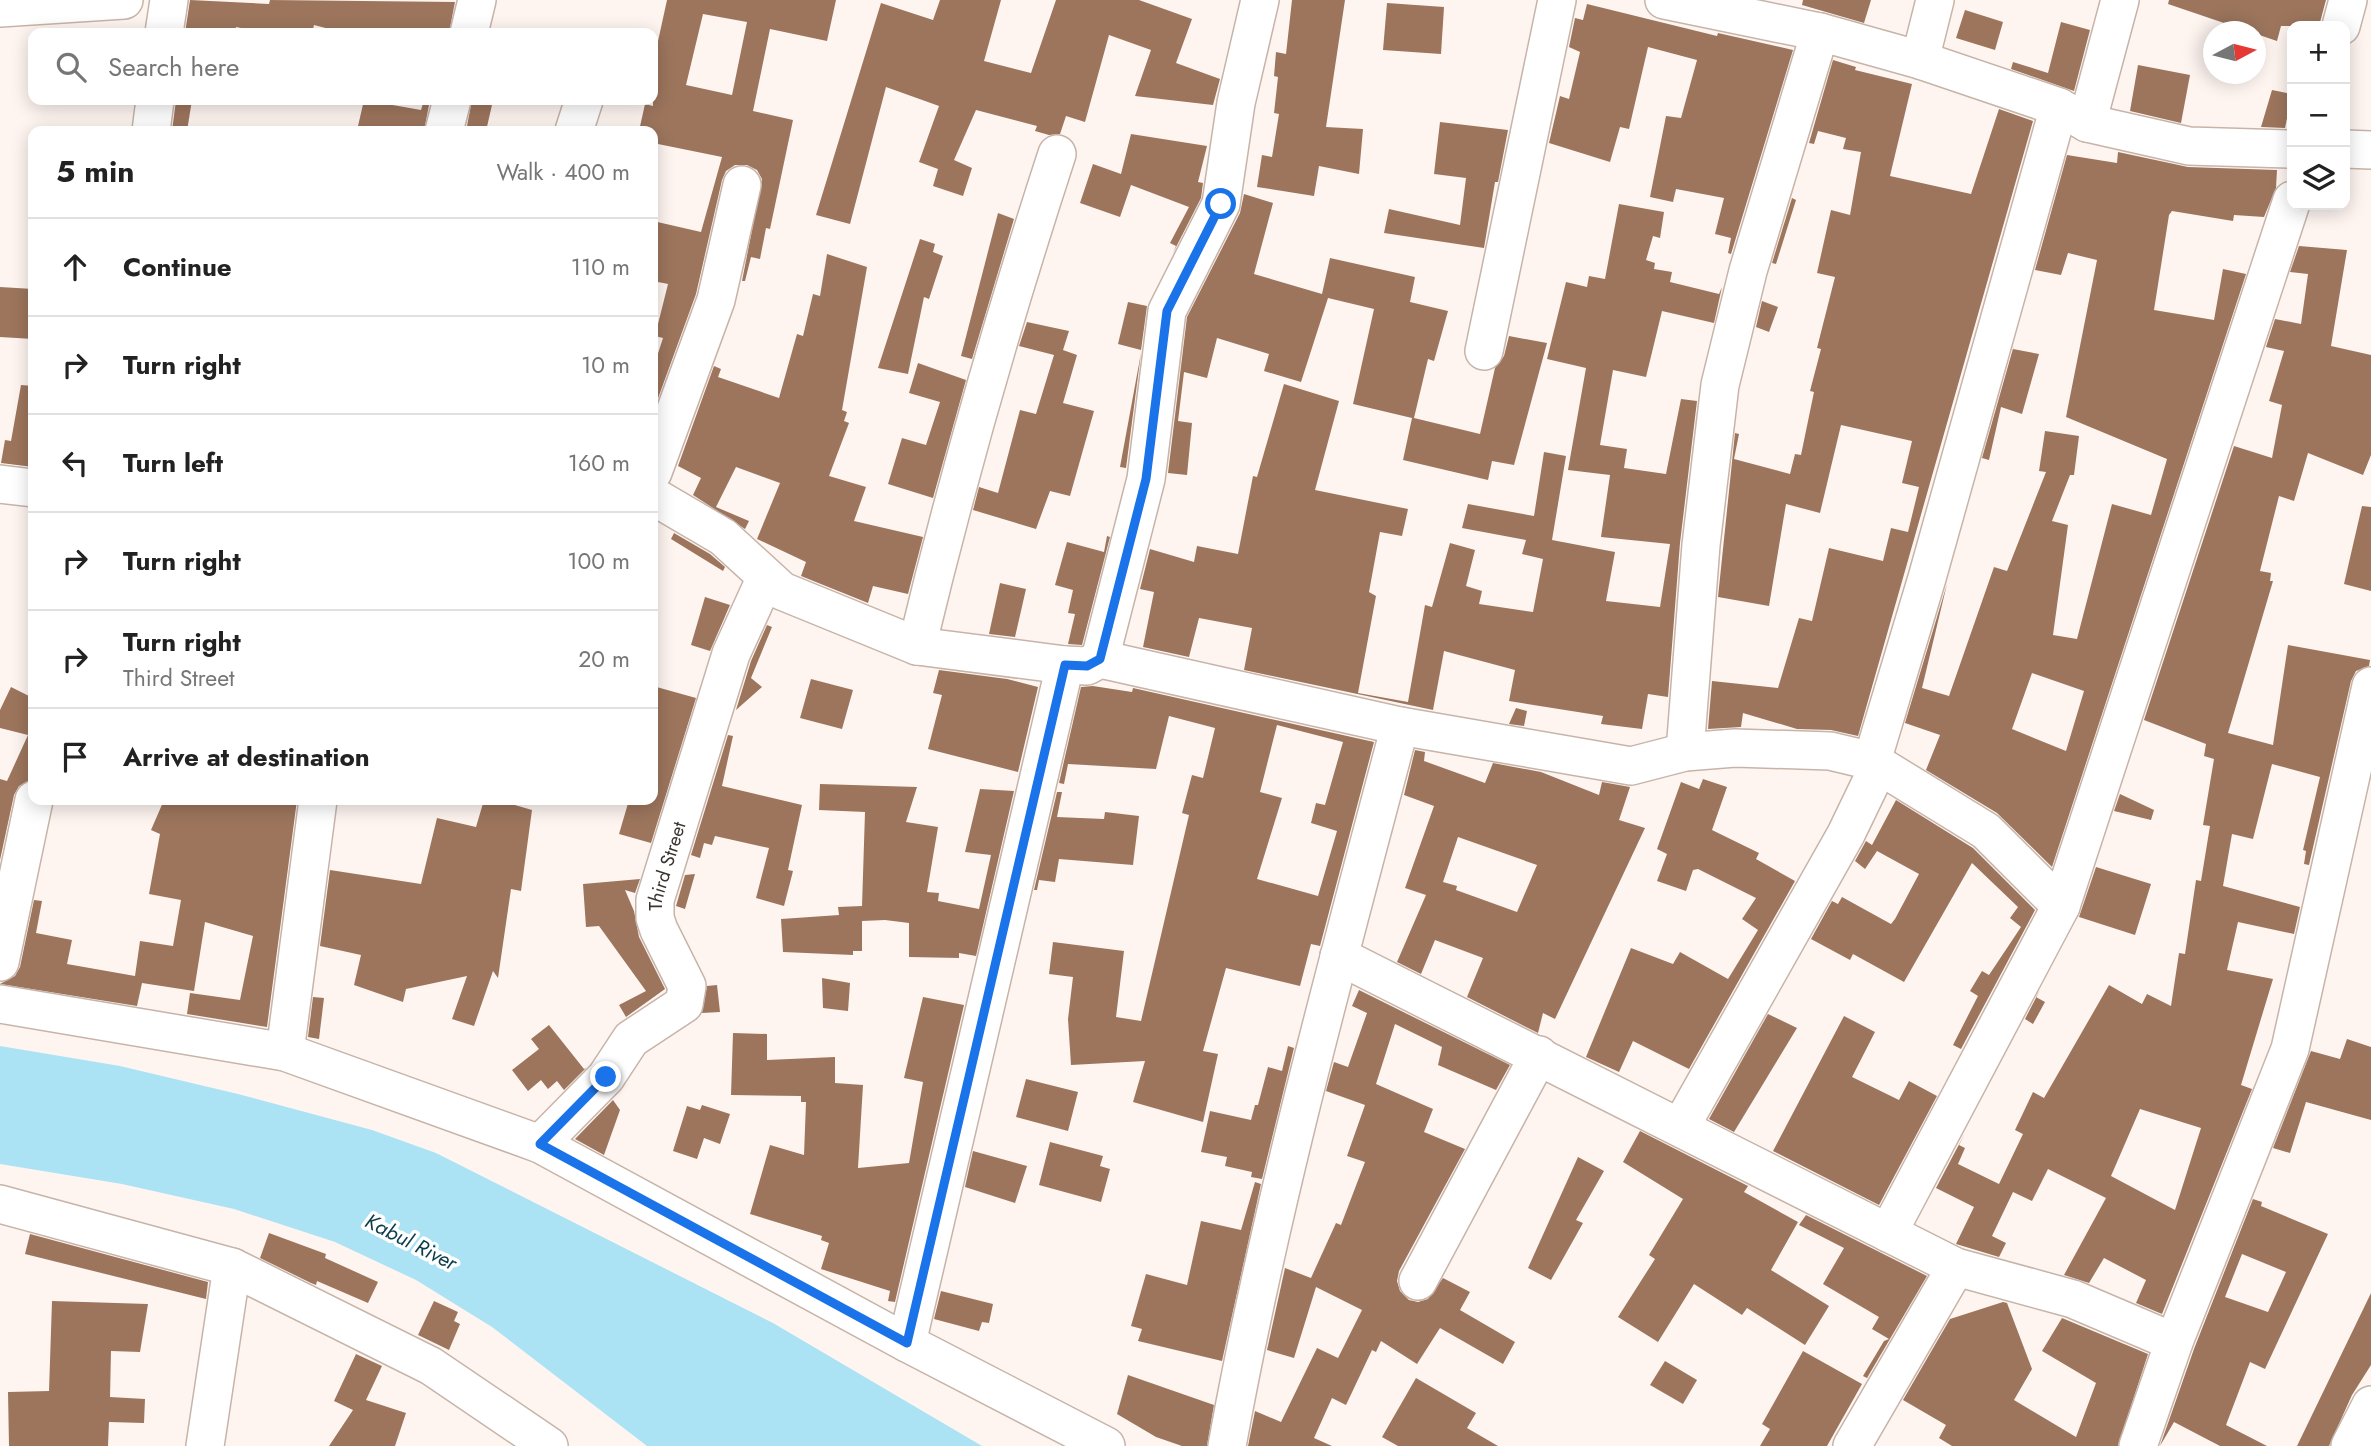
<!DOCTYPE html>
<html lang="en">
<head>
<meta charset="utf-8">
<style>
	body { margin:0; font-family:Jost,sans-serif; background:#f2f2f2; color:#222 }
	.controls { position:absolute; right:21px; top:21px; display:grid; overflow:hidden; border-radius:14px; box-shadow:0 4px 18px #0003 }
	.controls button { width:63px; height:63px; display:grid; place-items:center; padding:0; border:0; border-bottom:2px solid #e0e0e0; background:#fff; color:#222; font:35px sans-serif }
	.compass { position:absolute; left:2203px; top:21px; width:63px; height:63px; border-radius:50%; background:#fff; box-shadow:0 4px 18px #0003; rotate:83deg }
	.stop { position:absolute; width:21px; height:21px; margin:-16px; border:5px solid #1a73e8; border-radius:50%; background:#fff }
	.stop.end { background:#1a73e8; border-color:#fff; box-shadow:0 2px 7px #0008 }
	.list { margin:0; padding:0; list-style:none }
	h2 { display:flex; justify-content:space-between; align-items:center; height:91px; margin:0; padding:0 28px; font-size:30px }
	h2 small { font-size:23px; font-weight:400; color:#767676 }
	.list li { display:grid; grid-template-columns:46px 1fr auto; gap:21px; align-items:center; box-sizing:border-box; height:98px; padding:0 28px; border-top:2px solid #e0e0e0 }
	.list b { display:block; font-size:26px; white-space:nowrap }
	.list p { margin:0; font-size:23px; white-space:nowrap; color:#767676 }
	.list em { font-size:23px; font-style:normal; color:#767676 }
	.icon { flex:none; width:38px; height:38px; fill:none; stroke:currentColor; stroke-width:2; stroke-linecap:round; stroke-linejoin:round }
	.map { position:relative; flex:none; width:2371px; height:1446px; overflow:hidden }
	.search { position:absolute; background:#fff; box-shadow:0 4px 18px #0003; left:28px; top:28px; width:630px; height:77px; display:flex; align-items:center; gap:18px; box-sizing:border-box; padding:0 24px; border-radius:14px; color:#767676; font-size:26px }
	.panel { position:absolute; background:#fff; box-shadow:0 4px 18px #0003; left:28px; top:126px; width:630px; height:679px; border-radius:14px }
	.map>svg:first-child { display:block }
	.water { fill:#abe3f4 }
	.building { fill:#9d755d; fill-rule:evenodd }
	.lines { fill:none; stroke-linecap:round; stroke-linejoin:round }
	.minor-casing { stroke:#c7b4a9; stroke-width:40 }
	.minor { stroke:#fff; stroke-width:37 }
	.route { stroke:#1a73e8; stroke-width:9 }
	.labels { text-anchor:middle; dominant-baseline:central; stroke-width:7; stroke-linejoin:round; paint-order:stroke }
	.street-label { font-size:19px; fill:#3c3430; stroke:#fff }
	.water-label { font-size:21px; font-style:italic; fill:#0a3d4a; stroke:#fff }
</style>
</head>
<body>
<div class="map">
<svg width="2371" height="1446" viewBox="0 0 2371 1446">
	<rect width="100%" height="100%" fill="#fef5f1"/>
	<path class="water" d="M0,1046l120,20 118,28 134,36 64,23 337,170 209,123h-335l-155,-119 -76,-47 -81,-38 -101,-33 -112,-25 -122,-20z"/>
	<g class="building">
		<path d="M190,0l79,4 1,-4 185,2 -6,31h-104l-31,-8 -2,8h-46l-30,-6 -1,6h-50z"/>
		<path d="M667,0h169l-9,41 -57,-12 -17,82 40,9 -23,109 -4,-1 -6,31 -9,-2 -6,24h-3l20,-102 -5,-9 -10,-5h-12l-9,6 -4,9 -26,114 -43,118v-43l10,-31 -8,-2 13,-52 -15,-3v-60l48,11 21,-75 -69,-14v-12h-14l6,-27 8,2v-42zM703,14l44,8 -15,73 -46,-10z"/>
		<path d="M940,0h61l-17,61 47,12 25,-73h83l53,19 -16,44 44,16 -7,26 -78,-9 16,-46 -42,-15 -24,87 -19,-6 -6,18 -11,1 -14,-4 2,-5 -61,-16 -22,50 18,8 -9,28 -30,-10 5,-17 -19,-7 20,-56 -53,-19 -36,137 -34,-9 65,-212 52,17z"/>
		<path d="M1292,0h53l-19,127 37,2 -4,45 -40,-8 -5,30 -57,-9 5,-32 10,2 7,-43 -5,-1 4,-36 -4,-1 2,-24 10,2z"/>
		<path d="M1803,0h68l-7,23 -62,-18z"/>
		<path d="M2169,0h157l-7,26h-38l-4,15 -109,-37z"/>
		<path d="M1387,3l57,4 -3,47 -58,-4z"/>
		<path d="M1587,4l130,32 1,-3 75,17 -62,204 -3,-1 3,-15 -16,-4 9,-36 -48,-9 -3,13 -23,-5 16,-81 15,2 16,-58 -49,-13 -19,82 -9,-2 -10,35 -61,-19 11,-47 9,3 11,-47 -11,-5 6,-29 8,2z"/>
		<path d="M1965,10l38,12 -8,28 -39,-12z"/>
		<path d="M2061,22l29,8 -16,61 -63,-22 2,-7 35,11z"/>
		<path d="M1833,60l23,7 -1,3 57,14 -22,92 81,18 28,-85 34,12 -175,615 -27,-6 -34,-1 -54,-16 -2,14 -33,2 4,-48 66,7 21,-70 13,3 17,-73 54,13 8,-33 17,4 11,-45 -17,-4 10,-42 -71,-16 -21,88 -34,-9 -17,102 -51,-9 17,-164 4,1 -5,25 56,15 5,-20 6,1 13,-63 -4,-1 11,-42 -4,-1 18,-71 -18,-4 14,-63 19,5 11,-63 -18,-3 3,-11 -28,-7 -4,13 -5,-1z"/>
		<path d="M2138,65l52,10 -9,48 -51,-12z"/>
		<path d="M2272,90l20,4 -7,34 -24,-1z"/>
		<path d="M176,100h16l-5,31h-15z"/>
		<path d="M364,100l57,10 3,-10h6l-6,31h-45l-21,-5z"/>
		<path d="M472,100l20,5 -6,26h-20z"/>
		<path d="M1440,122l68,8 -10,52h-3l-11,66 -100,-15 5,-24 71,16 6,-47 -32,-4z"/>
		<path d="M1131,134l76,12 -9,36 5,1 -2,15 -28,55 3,-7 -6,-3 19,-36 -58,-22 -11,32 -40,-14 13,-39 28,10z"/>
		<path d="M2118,152l70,15 89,3 -1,18 -12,29 -30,-2 -1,6 -61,-10 -3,4 -15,95 60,10 9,-51 23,5 -194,593 -55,-54 -71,-43 14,-35 -35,-12 42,-139 -25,104 27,8 45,-129 13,4 39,-99 -7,-1 6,-40 34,5 -5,39h-4l-18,46 16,4 -15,110 24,4 35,-135 39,11 16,-56 -101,-42 31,-157 -29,-7 -7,22 -26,-5 32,-115 50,8zM2032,673l52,18 -18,60 -54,-22z"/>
		<path d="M1244,194l29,9 -19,71 68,20 8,-36 85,19 -5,25 38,9 -14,50 -6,-2 -14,59 66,16 15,-66 9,-12 5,-20 38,7 -33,122 -22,-4 -4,19 -85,-20 9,-42 -59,-14 21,-95 -46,-11 -27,84 -37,-11 5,-17 -52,-16 -10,40 -23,-6 -6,49 14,2 -5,52 -19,-2 19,-156 53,-104z"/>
		<path d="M1792,198l4,2 -20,64 -4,-1z"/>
		<path d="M1619,204l45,8 -4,26 -7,-2 -7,24 9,3 -1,6 18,3 -2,10 49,12 3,-7 -8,36 -52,-12 -16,66 -33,-7 -13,75 27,4 -3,19 42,6 15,-75 16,2 -17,142 -12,154 -20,-3 -6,35 -41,-5 2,-8 -94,-15 6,-31 -71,-19 -11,59 -189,-40 8,-42 -53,-10 -10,39 -46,-10 11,-55 -14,-3 10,-40 44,13 3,-16 41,8 15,-78 4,1 27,-93 55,17 -24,89 93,19 -6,27 -22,-4 -11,60 7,4 -18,97 50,9 17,-97 7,2 18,-64 25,7 -9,36 16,5 -3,13 54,8 10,-53 -21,-5 4,-14 -64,-12 6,-24 66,12 10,-64 22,4 -14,84 63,12 -9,49 54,6 10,-63 -69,-7 9,-62 -42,-5 18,-102 -39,-9 19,-77 21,5 2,-11 16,3z"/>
		<path d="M998,213l16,6 -42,140 -11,-3z"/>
		<path d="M920,239l15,5 -2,8 10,4 -14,43 -5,-2 -16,77 -30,-6z"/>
		<path d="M2299,246l48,4 -16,96 40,9v100l-8,20 -55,-22 -14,48 -15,-5 -19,75 11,2 -1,8h3l-45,152 45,12 15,-100 82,15 -1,6 -13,5 -5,10 -42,184 -5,-1 2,-13 -3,-1 17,-73 -48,-13 -19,75 -21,-5 -9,52 77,21 -6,27 -56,-12 -11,48 46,9 -32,106 11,4 -90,225 -26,-11 10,-23 -42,-22 -15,25 -25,-8 42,-77 -58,-29 -16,32 -19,-9 -21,44 14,7 -7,14 -43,-13 18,-37 -38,-19 29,-55 -6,12 6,3 -7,16 41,20 24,-50 -8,-4 18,-38 11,6 65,-113 33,19 5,-10 24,12 8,-53 6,1 11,-74 5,1 9,-55 -7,-1 11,-66 -10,-3 2,-12 -62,-24 90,-274 38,12 10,-53 -13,-4 15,-50 -18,-4 9,-28 26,5 7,-50 -18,-2zM2140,1109l61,19 -26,82 -64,-34z"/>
		<path d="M827,254l40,13 -25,143 5,2 -3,9 5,2 -20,53 37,11 -12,34 69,16 -15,57 -35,-8 -5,17 -67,-27 5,-14 -49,-23 23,-56 -44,-16 -20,40 33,14 -4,8 -52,-34 8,-17 -23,-12 36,-100 7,3 -3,8 61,21 18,-64 6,2 10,-42 7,2z"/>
		<path d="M0,287l33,2v50l-33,-2z"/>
		<path d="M1762,301l16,6 -9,25 -13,-5z"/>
		<path d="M1128,302l19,4 -6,44 -23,-6z"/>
		<path d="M1027,322l42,9 -6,19 14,5 -14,48 31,8 -24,85 -20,-5 -14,38 -63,-19 6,-23 19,6 22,-83 16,4 18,-59 -35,-9z"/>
		<path d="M2014,345l-1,4 26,5 -17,60 -21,-7 -12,53 -7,-2z"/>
		<path d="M1141,353l-15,115 -6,-1z"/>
		<path d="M918,363l48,17 -33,118 -45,-14 14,-46 24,7 14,-43 -31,-9z"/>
		<path d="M21,385l12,1v81l-32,-4 4,-23 6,1z"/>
		<path d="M2362,506l9,1v84l-27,-7z"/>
		<path d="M674,533l36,21 15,13 -2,4 -52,-32z"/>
		<path d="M1107,536l3,1 -28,108 -14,-1 7,-30 -7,-1 5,-23 -18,-5 12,-43 37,10z"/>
		<path d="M1000,583l26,6 -11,48 -26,-3z"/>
		<path d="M705,597l25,8 -20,46 -19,-6z"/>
		<path d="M767,625l5,2 -21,51 11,9 -26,23 15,-49z"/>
		<path d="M939,670l68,9 31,8 -20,85 -90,-23 14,-54 -9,-2z"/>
		<path d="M811,679l42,11 -11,39 -42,-11z"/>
		<path d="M653,686l43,12 -45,145 -32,-9 10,-34h24z"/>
		<path d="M1093,686l39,6 1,-4 241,54 -54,204 -9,-2 -11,42 -74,-18 -23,83 15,3 -15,68 -70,-20 12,-41 -74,4 -3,-46 5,-42 -24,-3 4,-32 71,9 -8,66 25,4 48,-206 -7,-2 10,-38 11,3 12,-50 -46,-12 -13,53 -88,-5 -4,20 -5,-1 22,-96zM1277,725l66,17 -18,63 -9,-2 -5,20 26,8 -19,65 -61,-17 25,-81 -22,-6z"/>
		<path d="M11,687l22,11v72l-2,10 -12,6 -5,9 -14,65v-81l7,2 21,-46 -28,-7v-18z"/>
		<path d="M1516,708l11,3 -3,15 -15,-2z"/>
		<path d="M728,735l5,1 -11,50 80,19 -14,65 5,1 -9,35 -28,-8 13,-50 -54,-12 -3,9 -8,-2 -4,15 -9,-3z"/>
		<path d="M1415,750l10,2 -1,9 61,22 8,-20 48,9 58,23 3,-13 28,5 -11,33 26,8 -90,191 -12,-6 -5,20 -71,-36 16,-39 -48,-18 -14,34 -24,-12 29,-67 -21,-7 29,-82 -30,-11zM1458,837l79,28 -20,47 -61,-22 1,-4 -14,-4z"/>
		<path d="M1703,779l24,8 -15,43 47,23 -3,6 39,22 -110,195 4,-7 -56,-28 -14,31 -33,-15 45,-109 42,16 7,-12 48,27 30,-49 -16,-11 14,-21 -58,-29 -5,1 -7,21 -29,-10 10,-27 -10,-5 24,-67 18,7z"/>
		<path d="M820,784l97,3 -11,35 32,5 -11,65 12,1 -1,8 41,8 12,-54 -26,-3 15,-63 34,2 -38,165 -17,-3v5l-50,-1v-34l-24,-3 -23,1v30h-9v4l-70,-3 -2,-33 58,-4 -1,-8 24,-1 3,-94 -46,-2z"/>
		<path d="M1057,792h5l-5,25 47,2 1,-7 34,4 -6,49 -74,-6 -4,23 -16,-2 -2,10h-3z"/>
		<path d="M2120,794l34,16 -3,10 -37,-9z"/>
		<path d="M164,800h133l-30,227 -80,-13 3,-21 50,7 13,-64 -48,-14 -11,69 -52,-8 -5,23 -137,-22 15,-8 5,-9 14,-67 8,1 -6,32 36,7 -5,24 68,12 5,-35 33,5 8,-46 -32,-6 11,-60 -9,-4z"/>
		<path d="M484,800h14l34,10 -11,81 -10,-2 -13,89 -5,-7 -19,55 -22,-7 15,-43 -61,13 -3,13 -49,-17 7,-30 -41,-9 10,-76 91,14 16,-66 39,9z"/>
		<path d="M1896,800l77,48 62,62 -74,139 -8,-4 25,-49 -8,-5 12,-20 7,4 32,-48 -11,-9 8,-11 -46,-44 -68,119 -51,-28 -3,6 -39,-21 21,-38 6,3 4,-7 49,27 4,-5 24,-45 -42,-23 -12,18 -10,-8 11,-20 6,4z"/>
		<path d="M2096,867l55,17 -16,51 -56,-18z"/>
		<path d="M695,874l-10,35 -9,-3 9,-31z"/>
		<path d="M640,879l-5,14 -10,-3 9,21 5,26 26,52 -39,28 -7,-12 27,-14 -47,-65 -13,1 -3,-43z"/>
		<path d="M822,978l28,5 -2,28 -25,-3z"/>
		<path d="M717,985l3,27 -18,1 5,-27z"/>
		<path d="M1359,990l151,75 -14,25 -58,-25 4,-18 -47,-23 -19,60 57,25 -9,23 41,17 -66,122 -2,10 3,10 9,9 9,2 10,-3 15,-21 27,14 -10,18 55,32 -12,22 -63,-36 -23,36 -36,-23 -5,11 -4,-2 -26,55 -14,-7 -18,40 18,8h-84l7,-35 26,11 36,-74 21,10 24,-48 -46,-23 -22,71 -27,-8 18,-82 26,10 25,-55 5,2 24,-63 -18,-6 18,-51 -39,-14 8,-29 14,5 19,-54 -15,-7z"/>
		<path d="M2040,990l-4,7 9,5 -12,22 -8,-5z"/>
		<path d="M313,997l11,1 -5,41 -11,-2z"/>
		<path d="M923,997l41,8 -69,297 -7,-1 2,-10 -69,-22 8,-26 -8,-3 1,-4 -72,-22 20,-69 34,10 2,-53h-5v-6l-70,-1 2,-62 34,1v26l68,-3v26l28,2 -5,83 51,-5 14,-81 -19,-4z"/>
		<path d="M1768,1014l29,14 -63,104 -25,-13z"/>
		<path d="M1844,1016l31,16 -23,45 47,23 10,-19 28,15 -58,109 -106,-54z"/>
		<path d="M549,1025l35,44 2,-1 -22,22 -7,-9 -9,8 -7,-9 -13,11 -16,-21 27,-21 -8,-10z"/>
		<path d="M2347,1039l24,8v73l-65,-18 -16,51 -17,-5 38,-97 29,8z"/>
		<path d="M1288,1046l6,2 -32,131 -11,-2 1,-5 -27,-6 2,-9 -26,-5 9,-41 41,9 4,-15h3l10,-38 14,4z"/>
		<path d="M1026,1079l52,13 -10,39 -52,-14z"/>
		<path d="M613,1100l7,10 -16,45 -29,-16z"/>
		<path d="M702,1105l28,9 -10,30 -16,-6 -7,21 -24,-8 14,-45 13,4z"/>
		<path d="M1640,1131l108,55 -4,6 54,30 -27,48 58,36 -24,39 -58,-37 -5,7 -48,-31 -36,58 -40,-25 37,-58 -6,-4 34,-56 -60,-37z"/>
		<path d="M1050,1142l53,14 -3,10 10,3 -9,33 -62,-17z"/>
		<path d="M973,1151l54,15 -12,37 -50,-16z"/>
		<path d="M1578,1157l26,14 -28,49 7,3 -32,57 -23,-12z"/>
		<path d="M1255,1182l6,2 -39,177 -84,-20 4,-12 -11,-3 15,-52 41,11 14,-64 40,9z"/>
		<path d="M2253,1199l9,3 -1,4 67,28 -63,135 -15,-7 -24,63 41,21h-47l-46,-24 -14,24 34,-97zM2242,1254l44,18 -18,40 -43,-15z"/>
		<path d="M1806,1215l121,61 -60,102 -4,-2 21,-35 5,-2 -17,-10 7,-12 -56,-33 21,-36 -45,-23z"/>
		<path d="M269,1233l57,21 -1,4 53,24 -10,21 -51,-22 -1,4 -5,-2 -51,-25z"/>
		<path d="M30,1234l178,48 -2,17 -181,-45z"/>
		<path d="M941,1291l52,13 -4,19 -7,-1 -3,9 -45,-12z"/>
		<path d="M2371,1293v72l-19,30 -23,51h-32z"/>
		<path d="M52,1301l96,3 -8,48 -29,-1 -1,46 35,2 -1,24 -35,-1 -1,24h-99l-1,-54 41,-1z"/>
		<path d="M434,1301l24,11 -4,9 6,3 -11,26 -31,-15z"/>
		<path d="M2003,1302l4,1 25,66 -18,31 62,37 20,-54 -54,-32 20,-33 86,36 -30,92h-166l-13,-8 7,-13 -43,-25 47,-81z"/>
		<path d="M1803,1351l59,33 -35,62h-67l10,-17 -8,-5z"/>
		<path d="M356,1354l26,12 -16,34 40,13 -11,33h-66l24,-36 -19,-9z"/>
		<path d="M1665,1361l32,19 -14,24 -33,-19z"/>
		<path d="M1128,1375l86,30 -7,41h-25l-26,-9 -39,-23z"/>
		<path d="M1416,1378l60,35 -9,15 31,18h-100l-16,-9z"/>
	</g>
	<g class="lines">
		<defs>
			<g id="minor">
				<path d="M1664,0l156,32 100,28 139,47 28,16 102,23 103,3"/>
				<path d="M0,8l124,-8"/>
				<path d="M2341,26l7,-26"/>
				<path d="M164,33l5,-33"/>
				<path d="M469,33l8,-33"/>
				<path d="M1920,60l15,-60"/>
				<path d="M2087,123l33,-123"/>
				<path d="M151,131l4,-31"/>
				<path d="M444,131l8,-31"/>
				<path d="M574,131l10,-31"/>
				<path d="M2345,149l26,1"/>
				<path d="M1484,351l73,-351"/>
				<path d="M653,472l63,-172 26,-115"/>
				<path d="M0,484l33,4"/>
				<path d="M653,496l70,41 59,54 135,55 148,19 22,1 13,-7 300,67 231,40 54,-14 50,-4 95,3 42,10 114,70 75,75"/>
				<path d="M917,646c40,-166 87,-330 140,-492"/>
				<path d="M1100,659l46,-180 21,-168 54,-107 15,-101 24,-103"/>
				<path d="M1685,752l16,-207 19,-160 28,-114 72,-239"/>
				<path d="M1339,956l617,311 117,32 101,43"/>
				<path d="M0,962l34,-162"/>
				<path d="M0,1004l285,48 255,92 367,199 199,103"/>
				<path d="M285,1052l33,-252"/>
				<path d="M1681,1126l165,-292 27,-56 -1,-17 55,-183 132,-471"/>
				<path id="s1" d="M540,1144l66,-67 25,-38 53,-35 3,-18 -28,-56 -4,-12v-18l76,-246 35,-77"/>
				<path d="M0,1204l232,63 199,99 118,80"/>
				<path d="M1888,1233l173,-327 231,-706"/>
				<path d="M1418,1281l121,-226"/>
				<path d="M907,1343l158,-678"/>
				<path d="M205,1446l27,-179"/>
				<path d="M1227,1446c44,-243 110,-481 173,-720"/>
				<path d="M1852,1446l104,-179"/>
				<path d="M2138,1446l36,-104 116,-293 81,-363"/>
				<path d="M2350,1446l21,-41"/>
			</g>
		</defs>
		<use href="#minor" class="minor-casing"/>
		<use href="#minor" class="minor"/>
	</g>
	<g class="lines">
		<path class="route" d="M606,1077l-66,67 367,199 158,-678 22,1 13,-7 46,-180 21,-168 54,-107"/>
	</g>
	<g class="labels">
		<g class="street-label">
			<text stroke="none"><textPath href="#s1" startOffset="350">Third Street</textPath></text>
		</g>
		<g class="water-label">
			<text transform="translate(411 1242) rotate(27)">Kabul River</text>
		</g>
	</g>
</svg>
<div class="controls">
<button>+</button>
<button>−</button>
<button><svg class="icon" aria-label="layers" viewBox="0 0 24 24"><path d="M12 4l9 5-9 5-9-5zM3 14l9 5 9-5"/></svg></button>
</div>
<svg class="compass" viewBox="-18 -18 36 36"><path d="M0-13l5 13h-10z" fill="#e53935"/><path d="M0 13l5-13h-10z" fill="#767676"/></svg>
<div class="stop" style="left:1221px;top:204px"></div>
<div class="stop end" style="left:606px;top:1077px"></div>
<div class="search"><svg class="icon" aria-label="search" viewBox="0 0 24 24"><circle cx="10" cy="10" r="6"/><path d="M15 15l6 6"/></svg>Search here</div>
<section class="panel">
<h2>5 min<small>Walk · 400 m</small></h2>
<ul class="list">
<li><svg class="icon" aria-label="ahead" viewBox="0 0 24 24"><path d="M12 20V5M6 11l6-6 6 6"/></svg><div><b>Continue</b></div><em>110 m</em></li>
<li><svg class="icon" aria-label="right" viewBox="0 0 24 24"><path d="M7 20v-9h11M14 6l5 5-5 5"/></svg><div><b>Turn right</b></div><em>10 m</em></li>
<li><svg class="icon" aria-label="left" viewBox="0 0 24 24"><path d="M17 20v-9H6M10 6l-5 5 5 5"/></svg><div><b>Turn left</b></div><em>160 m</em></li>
<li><svg class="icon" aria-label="right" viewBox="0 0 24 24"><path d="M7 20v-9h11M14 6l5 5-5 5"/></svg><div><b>Turn right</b></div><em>100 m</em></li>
<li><svg class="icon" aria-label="right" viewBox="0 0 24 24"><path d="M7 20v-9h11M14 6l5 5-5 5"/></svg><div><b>Turn right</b><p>Third Street</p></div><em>20 m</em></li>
<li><svg class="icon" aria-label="arrive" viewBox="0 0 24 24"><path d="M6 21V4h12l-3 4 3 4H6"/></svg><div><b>Arrive at destination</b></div></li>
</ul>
</section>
</div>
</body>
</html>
